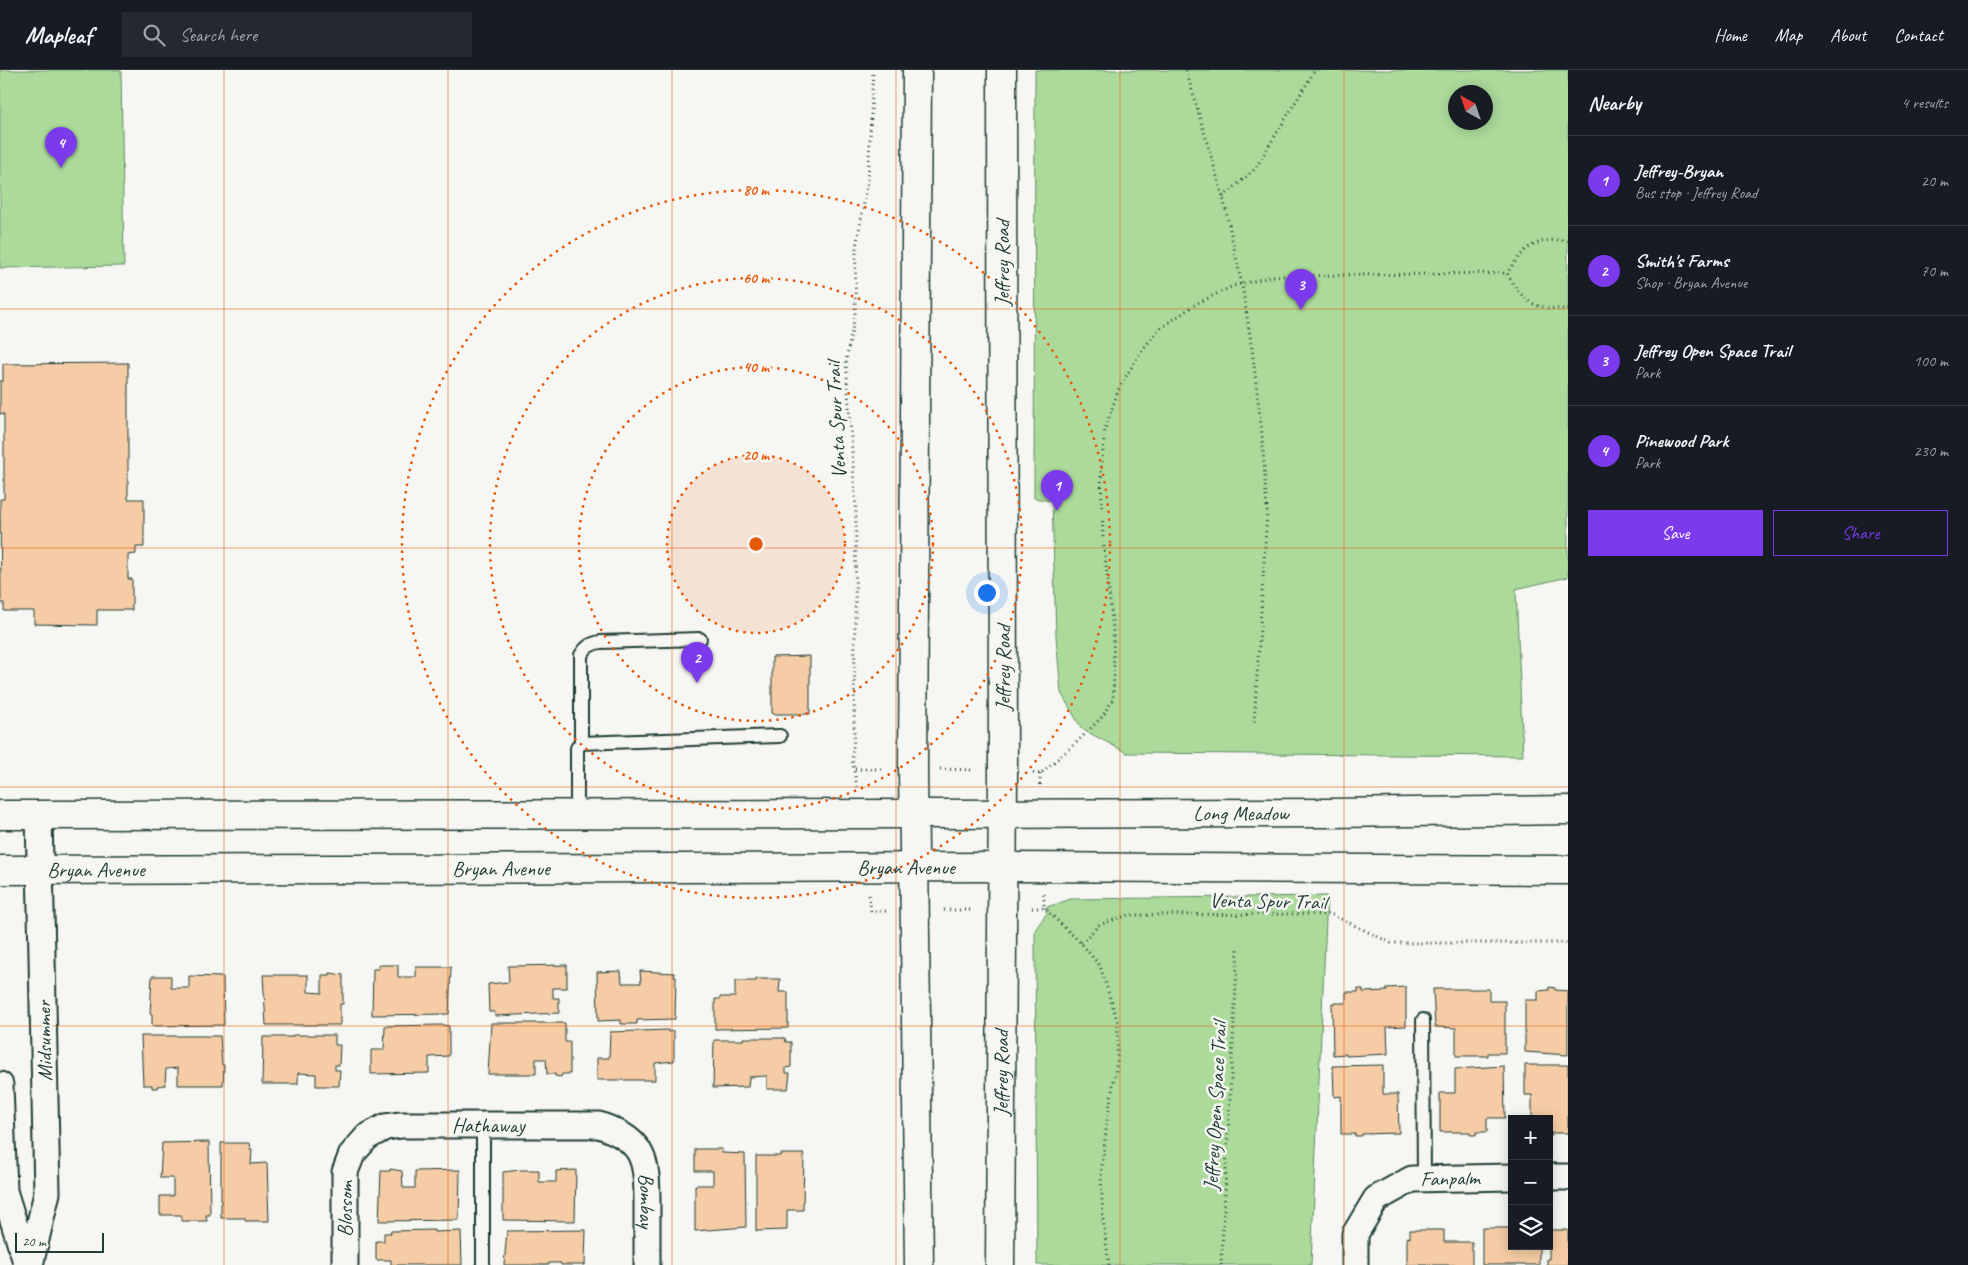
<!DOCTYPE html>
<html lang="en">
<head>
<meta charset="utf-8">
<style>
	body { margin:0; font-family:Caveat,sans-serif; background:#242831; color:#f1f3f6 }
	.controls { position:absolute; right:15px; bottom:15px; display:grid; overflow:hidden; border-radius:0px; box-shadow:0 2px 12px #0003 }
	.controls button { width:45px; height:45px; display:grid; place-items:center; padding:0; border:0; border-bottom:1px solid #363941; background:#171b24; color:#f1f3f6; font:25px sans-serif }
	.compass { position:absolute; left:1448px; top:15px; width:45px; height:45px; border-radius:50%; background:#171b24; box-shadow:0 2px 12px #0003; rotate:320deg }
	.scale { position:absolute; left:15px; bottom:12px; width:89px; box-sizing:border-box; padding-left:5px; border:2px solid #1f3d34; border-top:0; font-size:14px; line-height:18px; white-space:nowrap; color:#1f3d34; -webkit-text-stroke:4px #f6f6f2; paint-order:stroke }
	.you { position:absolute; left:986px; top:522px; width:18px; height:18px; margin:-12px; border:4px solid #fff; border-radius:50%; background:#1a73e8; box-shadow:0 0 0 8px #1a73e833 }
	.badge { display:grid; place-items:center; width:32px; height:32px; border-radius:50%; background:#7c3aed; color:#fff; font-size:16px; font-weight:700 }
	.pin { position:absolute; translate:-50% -41px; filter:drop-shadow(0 1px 2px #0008) }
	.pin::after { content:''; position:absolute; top:26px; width:18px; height:15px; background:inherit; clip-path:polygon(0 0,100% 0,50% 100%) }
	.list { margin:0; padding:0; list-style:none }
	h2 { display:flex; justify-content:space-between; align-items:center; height:65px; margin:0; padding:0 20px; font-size:21px }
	h2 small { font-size:16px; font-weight:400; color:#9ea1a6 }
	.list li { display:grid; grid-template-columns:32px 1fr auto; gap:15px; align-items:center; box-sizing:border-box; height:90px; padding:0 20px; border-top:1px solid #363941 }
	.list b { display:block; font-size:19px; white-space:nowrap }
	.list p { margin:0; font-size:16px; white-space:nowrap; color:#9ea1a6 }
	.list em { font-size:16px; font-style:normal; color:#9ea1a6 }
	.actions { display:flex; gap:10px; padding:15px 20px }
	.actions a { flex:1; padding:11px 0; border:1px solid #7c3aed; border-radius:0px; text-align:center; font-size:18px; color:#7c3aed }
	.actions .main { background:#7c3aed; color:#fff }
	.icon { flex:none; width:28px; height:28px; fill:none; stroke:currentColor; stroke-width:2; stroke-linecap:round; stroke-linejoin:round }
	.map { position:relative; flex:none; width:1568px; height:1195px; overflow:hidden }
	header { display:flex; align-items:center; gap:30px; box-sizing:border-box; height:70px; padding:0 25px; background:#171b24; border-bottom:1px solid #363941 }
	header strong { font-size:24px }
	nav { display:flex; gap:28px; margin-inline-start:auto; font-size:18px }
	.search { width:350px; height:45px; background:#242831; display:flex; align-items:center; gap:12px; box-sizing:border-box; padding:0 18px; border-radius:0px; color:#9ea1a6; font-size:19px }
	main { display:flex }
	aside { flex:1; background:#171b24 }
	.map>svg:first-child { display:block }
	.green { fill:#abda9a; stroke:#658c67; fill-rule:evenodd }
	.building { fill:#f5cca5; stroke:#1f3d34 }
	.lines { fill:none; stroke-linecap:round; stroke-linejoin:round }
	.service-casing { stroke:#1f3d34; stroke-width:16 }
	.minor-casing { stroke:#1f3d34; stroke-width:29 }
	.tertiary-casing { stroke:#1f3d34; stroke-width:31 }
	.secondary-casing { stroke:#1f3d34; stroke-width:31 }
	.primary-casing { stroke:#1f3d34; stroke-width:31 }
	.path { stroke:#1f3d34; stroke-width:3; stroke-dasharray:1 4; stroke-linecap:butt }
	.service { stroke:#f6f6f2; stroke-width:12 }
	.minor { stroke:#f6f6f2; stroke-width:25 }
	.tertiary { stroke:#f6f6f2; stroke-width:28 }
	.secondary { stroke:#f6f6f2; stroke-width:28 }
	.primary { stroke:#f6f6f2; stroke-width:28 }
	.grid { fill:none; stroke:#e8590c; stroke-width:1; stroke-opacity:0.55 }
	.ring { fill:none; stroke:#e8590c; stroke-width:2.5; stroke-dasharray:2.5 5 }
	.labels { text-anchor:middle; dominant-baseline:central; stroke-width:5; stroke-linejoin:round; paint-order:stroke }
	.street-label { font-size:21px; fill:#1f3d34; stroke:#f6f6f2 }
	.centre { fill:#e8590c; stroke:#f6f6f2; stroke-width:2.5 }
	.ring-label { font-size:15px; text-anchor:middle; font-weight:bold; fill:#e8590c; stroke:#f6f6f2; stroke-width:5; stroke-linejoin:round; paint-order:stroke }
</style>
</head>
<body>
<header>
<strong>Mapleaf</strong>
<div class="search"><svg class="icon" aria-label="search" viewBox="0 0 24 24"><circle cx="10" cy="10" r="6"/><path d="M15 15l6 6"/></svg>Search here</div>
<nav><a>Home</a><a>Map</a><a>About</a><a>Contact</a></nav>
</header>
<main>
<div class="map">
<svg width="1568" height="1195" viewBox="0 0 1568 1195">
	<rect width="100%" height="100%" fill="#f6f6f2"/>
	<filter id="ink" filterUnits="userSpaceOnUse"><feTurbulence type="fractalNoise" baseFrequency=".02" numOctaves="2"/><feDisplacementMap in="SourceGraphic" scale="10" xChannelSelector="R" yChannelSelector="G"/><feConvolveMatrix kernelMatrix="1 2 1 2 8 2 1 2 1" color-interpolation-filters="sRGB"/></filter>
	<g filter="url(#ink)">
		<g class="green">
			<path d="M0,0h121l3,196 -124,2z"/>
			<path d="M1035,0h533v507l-52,12 7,167 -396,-3 -45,-24 -21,-36 -5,-57 -4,-135 -18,-3zM1486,22v30h-30v-30z"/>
			<path d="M1327,826l-16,369h-274l-2,-335 14,-20 -5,-2 27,-9z"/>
		</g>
		<g class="building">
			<path d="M128,293v136h16v48h-8v7l-8,1v24h4v31h-35v15l-63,-1v-13h-30v-8h-3l-1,-104h4v-85h-4v-33h3v-17z"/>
			<path d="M810,586v58h-38v-57z"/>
			<path d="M379,895h19v12h18v-10h35l-2,47 -77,1 1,-46h6z"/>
			<path d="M567,895v23h-14v10h6v15l-64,3v-4h-6l-1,-28 21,-2 -1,-16z"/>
			<path d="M621,901l1,12h19l-1,-12 34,2v4h2l-1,42 -38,1v4h-16v-4l-23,1 -1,-49z"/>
			<path d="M330,903l13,2v29h-3v21h-74l-3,-50h45v17l14,1v-18h8z"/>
			<path d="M152,906h19v12h18v-12l34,1 1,48 -72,1v-12h-2z"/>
			<path d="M756,909h24l-1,13h9v36l-73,1v-30h5v-2h15v-16h21z"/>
			<path d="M1406,917v39l-19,1 1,27 -42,2v-2l-13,1 -1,-52h14v-11h12v-3h5v3l24,-1v-3z"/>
			<path d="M1549,917l6,1v2l13,1v64l-43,-3v-52h13v-9l11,-1z"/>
			<path d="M1433,919h56v12h16v52h-17v3h-32v-28l-21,-1z"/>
			<path d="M491,953h74v19h5v32h-8l-1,3 -6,-1v-2h-8l-1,-15h-10v15h-48z"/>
			<path d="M443,955l6,1v30l-20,1v16l-58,1v-24h13l1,-24z"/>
			<path d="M668,960v2l6,-1v30l-19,2v17h-58v-22h12l1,-26z"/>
			<path d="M293,965h42v10h5l-1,20h-4v5h5l-1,16h-23v-12l-18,-1v11h-36l1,-47h29z"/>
			<path d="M141,966h79l2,29h2l-1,20h-45v-17l-12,1 -1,16 -8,1v2h-5v-3h-9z"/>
			<path d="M743,968h42l1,4h5v25l-5,1v5h4l-2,16h-21v-13l-18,1 -1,10 -35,1 1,-48h29z"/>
			<path d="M1383,995v29h15l1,39 -37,1v2h-7v-2h-14v-38l-7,1 -1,-31z"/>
			<path d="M1525,995h43v68h-17l1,3h-3v-17h-17v-24h-7z"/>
			<path d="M1504,996l1,52h-18v14h-11v3h-6v-3h-30v-39h15v-24z"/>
			<path d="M209,1072l1,73h-4l1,6h-26v-6h-21v-19h13v-18h-13l2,-35z"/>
			<path d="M221,1073h28l1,7h2l-1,14 16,-1 2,58h-24v-3h-24z"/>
			<path d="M695,1079h27v4l23,1 1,73 -51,4v-46h18v-14h-18z"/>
			<path d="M780,1084h24l-1,56h-16v20l-31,1v-75h24z"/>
			<path d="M390,1099l12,2 1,17h12v-17l45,-1 -1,50 -80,1 2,-50h9z"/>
			<path d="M521,1100h18v12h17v-11l20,-1 -1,51 -72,-1v-48z"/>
			<path d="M1482,1158h30v18h27v19h-57z"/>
			<path d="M434,1160v2l27,-1 1,34h-71v-5h-15v-19h8v-8h7l-1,-2z"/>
			<path d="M586,1160l-1,35h-24v-2h-12v2h-45l3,-34z"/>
			<path d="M1410,1160h34v12h28v23h-65v-28l3,1z"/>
			<path d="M1549,1160h19v35h-21v-6h2z"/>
		</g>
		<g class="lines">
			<defs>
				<g id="service">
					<path d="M581,673v-88c5,-8 9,-11 19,-13l100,-3"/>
					<path d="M577,744v-66l4,-5 199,-7"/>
					<path d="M1423,950l1,158"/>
					<path d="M483,1055v140"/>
				</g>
				<g id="minor">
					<path d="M0,1015l4,106 23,74"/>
					<path d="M1549,1107h19"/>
					<path d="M30,1195l17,-72 -8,-378"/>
					<path id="s1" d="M345,1195v-93l7,-18 15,-17 18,-10 16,-2h198c47,16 48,36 48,81 0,20 0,39 0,59"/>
					<path id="s2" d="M1355,1195v-31l21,-35 36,-20 100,-2"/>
				</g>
				<g id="tertiary">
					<path id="s3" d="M915,744l414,-1 239,-3"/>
					<path d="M1003,797l565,3"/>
				</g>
				<g id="secondary">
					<path d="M0,745l915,-1"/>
					<path id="s4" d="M0,800l1003,-3"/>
				</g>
				<g id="primary">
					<path d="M917,0l-4,699 6,496"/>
					<path id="s5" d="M1000,1195l3,-495 -1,-700"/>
				</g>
			</defs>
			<use href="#service" class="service-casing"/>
			<use href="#minor" class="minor-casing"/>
			<use href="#tertiary" class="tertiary-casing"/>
			<use href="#secondary" class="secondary-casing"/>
			<use href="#primary" class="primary-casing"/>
			<g class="path">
				<path d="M1186,0l37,127 19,88 10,63 10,86 5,78 -13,213"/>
				<path d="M1223,127l32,-28 60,-99"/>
				<path d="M1568,170c-35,-1 -42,6 -61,33 17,31 27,36 61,36"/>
				<path d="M855,699h29"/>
				<path d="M940,699l34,1"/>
				<path d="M1033,703l7,1 37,-32 25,-25 11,-18 1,-24 -1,-46 -10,-91 -2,-65 4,-44 14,-41 21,-35 18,-23 38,-26 37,-18 41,-10 233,-3"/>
				<path d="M1040,704v12"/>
				<path d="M857,717l-5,-28 2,-21 2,-228 -10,-149 9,-46 1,-68 12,-66 5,-111"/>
				<path d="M1044,824v14"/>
				<path d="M869,825l2,16h15"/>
				<path d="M1032,838h12l37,35 19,23 18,57 -1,39 -10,59 -6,55 2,44 6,45"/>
				<path d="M944,840h29"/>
				<path d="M1081,873l18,-18 29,-10 177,-1 28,1 58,28h177"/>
				<path d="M1221,1195l17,-317"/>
			</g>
			<use href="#service" class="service"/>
			<use href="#minor" class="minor"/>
			<use href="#tertiary" class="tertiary"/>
			<use href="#secondary" class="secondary"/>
			<use href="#primary" class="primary"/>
		</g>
	</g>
	<path class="grid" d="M224,0v1195M448,0v1195M672,0v1195M896,0v1195M1120,0v1195M1344,0v1195M0,239h1568M0,478h1568M0,717h1568M0,956h1568"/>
	<circle cx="756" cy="474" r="89" fill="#e8590c" fill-opacity=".12"/>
	<g class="ring">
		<circle cx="756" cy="474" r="89"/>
		<circle cx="756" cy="474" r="177"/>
		<circle cx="756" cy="474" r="266"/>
		<circle cx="756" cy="474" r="354"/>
	</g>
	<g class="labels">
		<g class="street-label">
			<text transform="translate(1002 193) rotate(-90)">Jeffrey Road</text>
			<text transform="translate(836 350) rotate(-93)">Venta Spur Trail</text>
			<text transform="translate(1003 598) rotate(-90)">Jeffrey Road</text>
			<text stroke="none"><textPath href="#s3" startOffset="326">Long Meadow</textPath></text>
			<text stroke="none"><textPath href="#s4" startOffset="906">Bryan Avenue</textPath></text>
			<text stroke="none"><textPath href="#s4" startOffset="501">Bryan Avenue</textPath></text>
			<text stroke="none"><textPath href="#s4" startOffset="96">Bryan Avenue</textPath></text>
			<text transform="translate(1268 831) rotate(1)">Venta Spur Trail</text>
			<text transform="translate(44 971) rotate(-91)">Midsummer</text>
			<text stroke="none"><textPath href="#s5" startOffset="192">Jeffrey Road</textPath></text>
			<text transform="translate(1215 1036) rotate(-87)">Jeffrey Open Space Trail</text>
			<text stroke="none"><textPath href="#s1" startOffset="259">Hathaway</textPath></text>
			<text stroke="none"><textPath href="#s2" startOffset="151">Fanpalm</textPath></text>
			<text stroke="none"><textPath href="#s1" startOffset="469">Bombay</textPath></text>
			<text transform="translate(345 1139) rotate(-89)">Blossom</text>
		</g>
	</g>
	<circle cx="756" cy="474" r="8" class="centre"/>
	<g class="ring-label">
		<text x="756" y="125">80 m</text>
		<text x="756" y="213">60 m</text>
		<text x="756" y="302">40 m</text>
		<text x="756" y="390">20 m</text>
	</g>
</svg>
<div class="controls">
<button>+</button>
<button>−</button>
<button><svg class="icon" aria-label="layers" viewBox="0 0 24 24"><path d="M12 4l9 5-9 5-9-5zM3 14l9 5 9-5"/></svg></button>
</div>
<svg class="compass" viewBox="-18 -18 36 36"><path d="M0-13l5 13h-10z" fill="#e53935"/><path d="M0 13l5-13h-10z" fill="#9ea1a6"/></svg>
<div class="scale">20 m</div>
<div class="you"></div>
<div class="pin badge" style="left:1057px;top:441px">1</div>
<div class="pin badge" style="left:697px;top:613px">2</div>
<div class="pin badge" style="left:1301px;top:240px">3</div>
<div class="pin badge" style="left:61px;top:98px">4</div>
</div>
<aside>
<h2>Nearby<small>4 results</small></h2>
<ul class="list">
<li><span class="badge">1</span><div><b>Jeffrey-Bryan</b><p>Bus stop · Jeffrey Road</p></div><em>20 m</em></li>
<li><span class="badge">2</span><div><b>Smith's Farms</b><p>Shop · Bryan Avenue</p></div><em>70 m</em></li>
<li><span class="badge">3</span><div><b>Jeffrey Open Space Trail</b><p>Park</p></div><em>100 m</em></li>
<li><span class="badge">4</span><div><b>Pinewood Park</b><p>Park</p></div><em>230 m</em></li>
</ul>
<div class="actions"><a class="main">Save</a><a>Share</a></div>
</aside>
</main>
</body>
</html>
